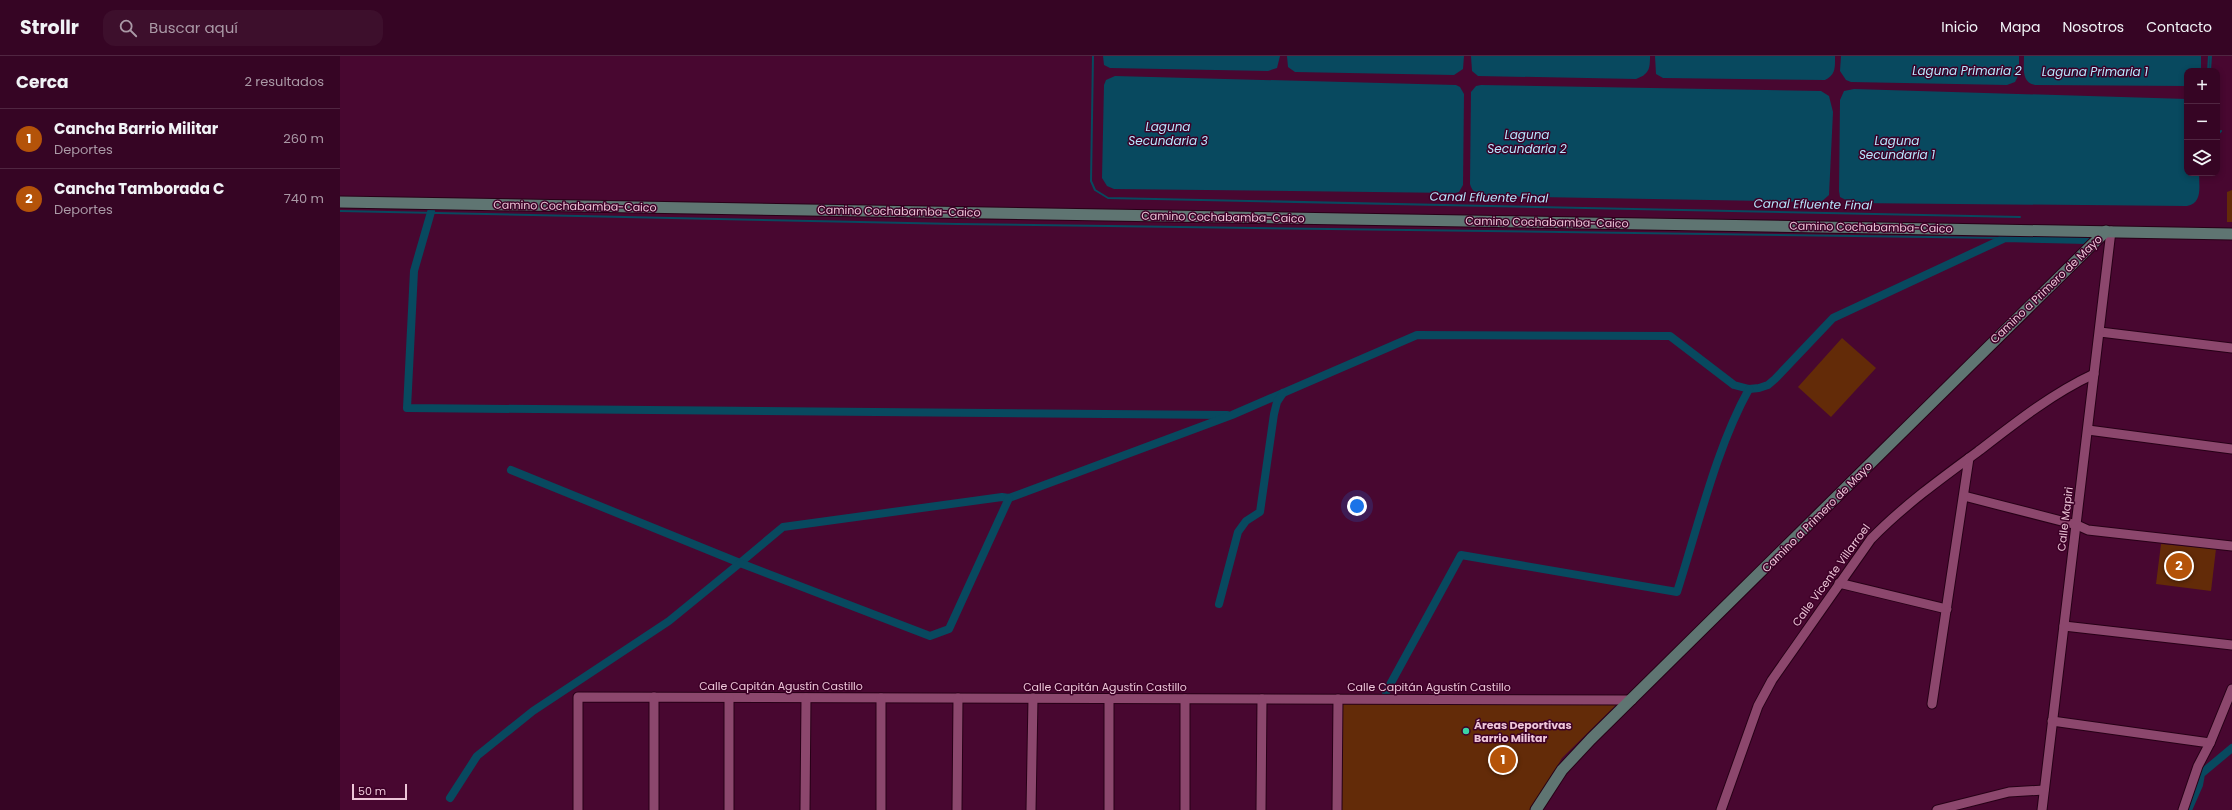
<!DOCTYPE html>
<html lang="es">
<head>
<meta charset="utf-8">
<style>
	body { margin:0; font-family:Poppins,sans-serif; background:#3d0f2c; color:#f1f3f6 }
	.controls { position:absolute; right:12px; top:12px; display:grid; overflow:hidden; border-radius:8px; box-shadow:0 2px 6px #0003 }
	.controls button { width:36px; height:36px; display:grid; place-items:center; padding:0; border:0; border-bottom:1px solid #502641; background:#360524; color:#f1f3f6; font:20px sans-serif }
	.scale { position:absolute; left:12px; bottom:10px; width:55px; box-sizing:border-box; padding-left:4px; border:2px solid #edc5d8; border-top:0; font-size:11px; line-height:14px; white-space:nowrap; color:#edc5d8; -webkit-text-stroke:3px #3d0027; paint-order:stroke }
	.you { position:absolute; left:1017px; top:450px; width:14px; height:14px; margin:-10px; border:3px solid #fff; border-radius:50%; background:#1a73e8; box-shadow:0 0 0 6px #1a73e833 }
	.badge { display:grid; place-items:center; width:26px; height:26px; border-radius:50%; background:#b45309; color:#fff; font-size:13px; font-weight:700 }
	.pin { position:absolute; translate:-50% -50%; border:2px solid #fff; box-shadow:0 1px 4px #0006 }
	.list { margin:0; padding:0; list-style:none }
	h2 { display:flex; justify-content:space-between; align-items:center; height:52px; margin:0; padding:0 16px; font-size:17px }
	h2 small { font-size:13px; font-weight:400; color:#aa99a6 }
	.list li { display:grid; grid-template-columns:26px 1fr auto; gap:12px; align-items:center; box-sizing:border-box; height:60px; padding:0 16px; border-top:1px solid #502641 }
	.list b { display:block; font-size:15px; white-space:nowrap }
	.list p { margin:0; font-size:13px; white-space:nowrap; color:#aa99a6 }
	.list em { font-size:13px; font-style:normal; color:#aa99a6 }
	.icon { flex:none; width:22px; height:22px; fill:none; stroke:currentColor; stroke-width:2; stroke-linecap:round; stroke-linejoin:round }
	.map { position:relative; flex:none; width:1892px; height:754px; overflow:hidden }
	header { display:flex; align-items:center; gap:24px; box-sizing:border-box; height:56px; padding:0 20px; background:#360524; border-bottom:1px solid #502641 }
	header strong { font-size:19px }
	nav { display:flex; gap:22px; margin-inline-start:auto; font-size:14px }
	.search { width:280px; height:36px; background:#3d0f2c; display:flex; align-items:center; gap:10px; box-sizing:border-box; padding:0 14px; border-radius:12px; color:#aa99a6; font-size:15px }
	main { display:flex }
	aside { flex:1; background:#360524 }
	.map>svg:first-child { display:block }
	.green { fill:#632b08 }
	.water { fill:#08495f }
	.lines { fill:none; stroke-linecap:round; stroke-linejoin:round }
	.stream { stroke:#08495f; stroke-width:2 }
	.canal { stroke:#08495f; stroke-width:8 }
	.minor-casing { stroke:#270017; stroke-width:11 }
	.major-casing { stroke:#270017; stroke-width:13 }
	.minor { stroke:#8c476d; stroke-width:9 }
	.major { stroke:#5f7572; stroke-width:11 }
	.poi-dot { fill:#3ad4a5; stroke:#3d0027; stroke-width:1.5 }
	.labels { text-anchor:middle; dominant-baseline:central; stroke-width:3; stroke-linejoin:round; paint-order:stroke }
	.street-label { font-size:11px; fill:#edc5d8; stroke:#3d0027 }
	.poi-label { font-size:11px; font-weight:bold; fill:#edc5d8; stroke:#3d0027; text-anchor:start }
	.water-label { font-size:12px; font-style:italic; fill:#b7e7fe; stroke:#3d0027 }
</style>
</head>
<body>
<header>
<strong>Strollr</strong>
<div class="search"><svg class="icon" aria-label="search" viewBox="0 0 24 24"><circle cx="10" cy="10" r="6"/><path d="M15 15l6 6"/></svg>Buscar aquí</div>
<nav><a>Inicio</a><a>Mapa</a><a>Nosotros</a><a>Contacto</a></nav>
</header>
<main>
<aside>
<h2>Cerca<small>2 resultados</small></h2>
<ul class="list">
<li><span class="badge">1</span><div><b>Cancha Barrio Militar</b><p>Deportes</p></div><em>260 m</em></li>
<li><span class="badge">2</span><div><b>Cancha Tamborada C</b><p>Deportes</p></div><em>740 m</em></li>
</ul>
</aside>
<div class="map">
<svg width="1892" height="754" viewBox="0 0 1892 754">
	<rect width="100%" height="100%" fill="#480730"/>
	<g class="green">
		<path d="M1892,134v32h-5v-30z"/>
		<path d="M1502,282l34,30 -45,49 -33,-30z"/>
		<path d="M1821,488l55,5 -5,42 -55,-7z"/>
		<path d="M1002,648h275l-55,54 -31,52h-189z"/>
	</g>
	<g class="water">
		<path d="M763,0h177l-3,12 -9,3 -158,-3 -6,-3z"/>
		<path d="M947,0h177l-1,13 -9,6 -159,-3 -7,-5z"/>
		<path d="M1131,0h179c0,13 -1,18 -14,23l-158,-3 -6,-5z"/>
		<path d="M1315,0h180c0,11 1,19 -10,24l-162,-2 -7,-4z"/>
		<path d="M1501,0h178v18l-4,8 -8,3 -156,-3 -5,-2 -6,-9z"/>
		<path d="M1684,0h177v15h-14v15l-152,-1c-14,-3 -11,-17 -11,-29z"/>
		<path d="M775,20l341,9 4,2 4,7 -1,91 -4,7 -4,1 -341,-4 -7,-3 -5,-8 2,-93 2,-5z"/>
		<path d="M1141,29l340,6 8,5 4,16 -4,83 -8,7 -336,-6c-8,-2 -13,-4 -15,-12l1,-92 5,-6z"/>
		<path d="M1514,33l333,10v74h12c0,13 4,30 -12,33l-335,-3 -12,-6 -1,-6 1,-91 4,-9z"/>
	</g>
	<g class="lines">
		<g class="stream">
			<path d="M753,0l-2,125 4,9 13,8 912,19"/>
			<path d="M1868,15l1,-15"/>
			<path d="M1870,15l1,-15"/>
			<path d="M1877,79l4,-4"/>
			<path d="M0,155l617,13 1048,14"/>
		</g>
		<g class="canal">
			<path d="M91,156l-17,59 -7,137 820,7"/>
			<path d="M171,414l229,93 43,-36 219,-30 7,1 223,-83 185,-80 253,1 64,49 15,4 10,-1 9,-3 7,-6 58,-61 172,-80 82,2"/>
			<path d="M879,548l19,-72 8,-11 14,-9 14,-98 3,-12 6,-9"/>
			<path d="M1046,636l75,-137 216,37c21,-65 39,-144 72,-203"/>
			<path d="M110,742l27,-42 56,-45 136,-90 71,-58 190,73 19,-7 60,-131"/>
			<path d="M1848,754l11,-25 2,-11 31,-26"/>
		</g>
		<defs>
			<g id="minor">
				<path d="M1760,276l132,16"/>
				<path d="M1748,374l144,19"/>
				<path d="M1624,440l113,29 11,5 144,16"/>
				<path d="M1499,527l108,26"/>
				<path d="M1724,570l168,19"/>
				<path d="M769,643v111"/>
				<path d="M1592,648l37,-246"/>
				<path d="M1712,665l158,22"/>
				<path d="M238,754v-113l1054,3"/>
				<path d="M314,754v-113"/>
				<path d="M389,754v-112"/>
				<path d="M465,754l1,-112"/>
				<path d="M541,754v-112"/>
				<path d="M617,754l1,-112"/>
				<path d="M691,754l2,-112"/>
				<path d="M845,754v-111"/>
				<path d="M921,754l1,-111"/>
				<path d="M997,754l1,-111"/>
				<path d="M1381,754l37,-104 14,-26 99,-141c32,-33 72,-62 109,-89 36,-28 73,-57 114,-76"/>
				<path d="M1597,754l72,-18 35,-2"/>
				<path d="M1702,754l69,-579"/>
				<path d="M1843,754l15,-44 12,-23 22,-54"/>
			</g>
			<g id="major">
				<path d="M0,146l1892,32"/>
				<path d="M1196,754l26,-40 29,-31 515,-508"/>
			</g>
		</defs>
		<use href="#minor" class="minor-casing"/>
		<use href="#major" class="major-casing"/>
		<use href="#minor" class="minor"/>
		<use href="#major" class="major"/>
	</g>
	<circle class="poi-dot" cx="1126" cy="675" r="4"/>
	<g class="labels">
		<g class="street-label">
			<text transform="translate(235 150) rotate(1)">Camino Cochabamba-Caico</text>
			<text transform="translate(559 155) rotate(1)">Camino Cochabamba-Caico</text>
			<text transform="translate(883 161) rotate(1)">Camino Cochabamba-Caico</text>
			<text transform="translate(1207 166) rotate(1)">Camino Cochabamba-Caico</text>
			<text transform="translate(1531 171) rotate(1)">Camino Cochabamba-Caico</text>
			<text transform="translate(1706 233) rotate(-44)">Camino a Primero de Mayo</text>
			<text transform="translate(1477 461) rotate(-45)">Camino a Primero de Mayo</text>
			<text transform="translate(1725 463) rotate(-83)">Calle Mapiri</text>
			<text transform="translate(1491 519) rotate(-54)">Calle Vicente Villarroel</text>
			<text x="441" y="630">Calle Capitán Agustín Castillo</text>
			<text x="765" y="631">Calle Capitán Agustín Castillo</text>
			<text x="1089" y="631">Calle Capitán Agustín Castillo</text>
		</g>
		<g class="poi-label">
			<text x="1134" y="669">Áreas Deportivas<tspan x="1134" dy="13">Barrio Militar</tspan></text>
		</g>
		<g class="water-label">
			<text x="1627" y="14">Laguna Primaria 2</text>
			<text x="1755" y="15">Laguna Primaria 1</text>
			<text x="828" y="70">Laguna<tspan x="828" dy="14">Secundaria 3</tspan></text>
			<text x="1187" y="78">Laguna<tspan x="1187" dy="14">Secundaria 2</tspan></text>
			<text x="1557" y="84">Laguna<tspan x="1557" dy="14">Secundaria 1</tspan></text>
			<text transform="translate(1149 141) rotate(1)">Canal Efluente Final</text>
			<text transform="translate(1473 148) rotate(1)">Canal Efluente Final</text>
		</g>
	</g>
</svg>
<div class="controls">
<button>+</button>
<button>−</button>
<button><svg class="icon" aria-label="layers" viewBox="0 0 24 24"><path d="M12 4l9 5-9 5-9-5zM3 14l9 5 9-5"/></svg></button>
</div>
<div class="scale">50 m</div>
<div class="you"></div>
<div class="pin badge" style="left:1163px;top:704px">1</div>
<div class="pin badge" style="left:1839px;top:510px">2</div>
</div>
</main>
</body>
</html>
